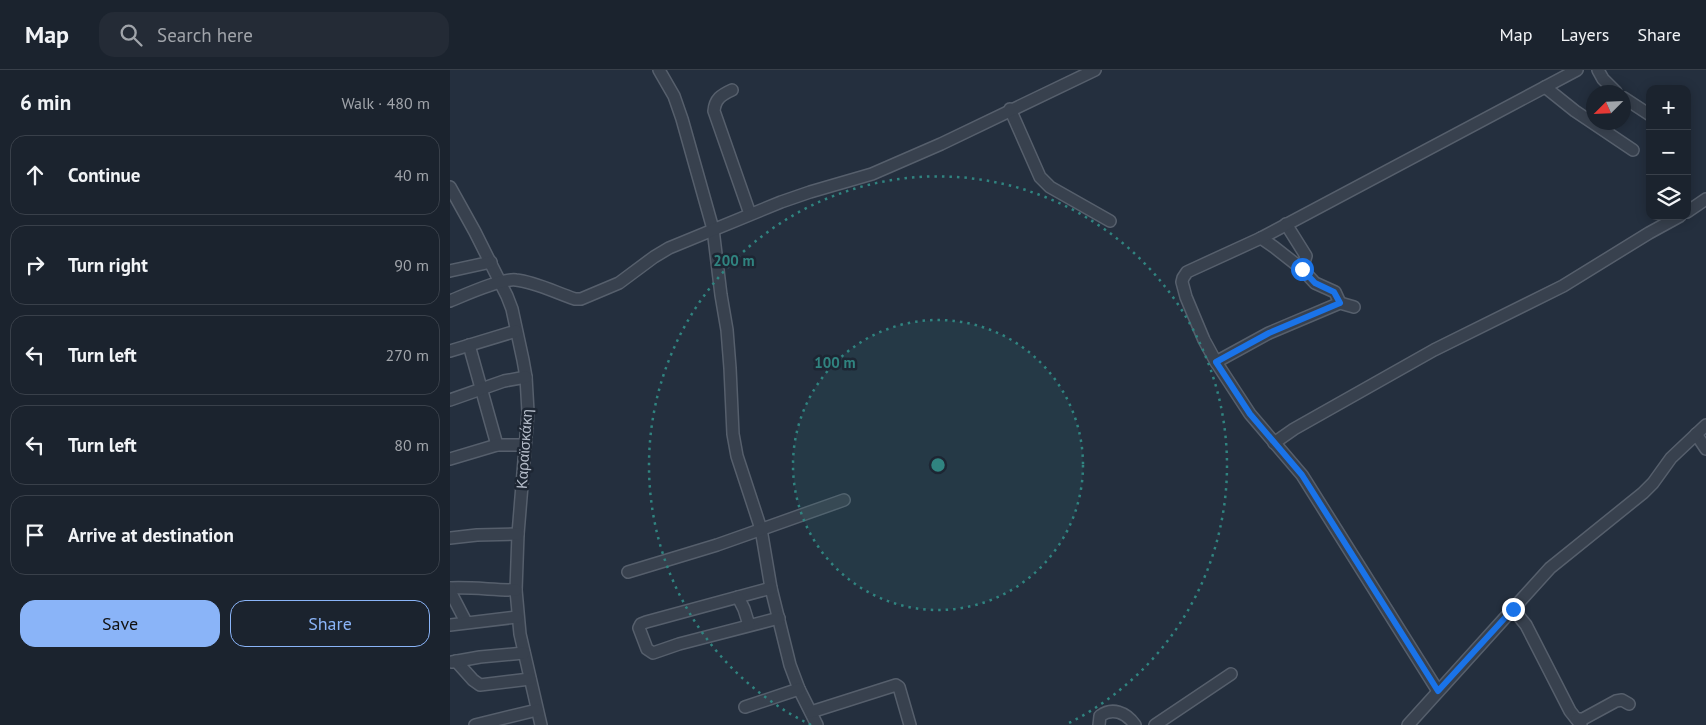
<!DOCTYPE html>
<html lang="en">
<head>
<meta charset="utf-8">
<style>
	body { margin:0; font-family:"PT Sans",sans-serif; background:#242b36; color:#f1f3f6 }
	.controls { position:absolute; right:15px; top:15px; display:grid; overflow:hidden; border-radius:10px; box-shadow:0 2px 12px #0003 }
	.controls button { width:45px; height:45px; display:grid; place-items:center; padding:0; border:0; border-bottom:1px solid #39404a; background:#1b232e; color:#f1f3f6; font:25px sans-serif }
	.compass { position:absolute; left:1136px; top:15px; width:45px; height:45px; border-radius:50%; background:#1b232e; box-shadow:0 2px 12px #0003; rotate:246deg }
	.stop { position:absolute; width:15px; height:15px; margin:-11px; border:4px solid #1a73e8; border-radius:50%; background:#fff }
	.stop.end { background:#1a73e8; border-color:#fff; box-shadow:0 1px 5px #0008 }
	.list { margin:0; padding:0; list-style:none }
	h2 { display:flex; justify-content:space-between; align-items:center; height:65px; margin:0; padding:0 20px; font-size:21px }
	h2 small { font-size:16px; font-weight:400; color:#a0a4aa }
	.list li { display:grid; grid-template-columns:32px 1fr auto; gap:15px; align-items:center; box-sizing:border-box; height:80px; margin:0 10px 10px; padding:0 10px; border:1px solid #39404a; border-radius:15px }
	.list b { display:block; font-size:19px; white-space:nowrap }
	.list em { font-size:16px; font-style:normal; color:#a0a4aa }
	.actions { display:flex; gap:10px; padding:15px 20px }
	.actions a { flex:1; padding:11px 0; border:1px solid #8ab4f8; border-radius:15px; text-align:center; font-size:18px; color:#8ab4f8 }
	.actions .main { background:#8ab4f8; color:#111 }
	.icon { flex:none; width:28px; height:28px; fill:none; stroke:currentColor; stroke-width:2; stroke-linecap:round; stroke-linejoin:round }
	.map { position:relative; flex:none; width:1256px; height:655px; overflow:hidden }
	header { display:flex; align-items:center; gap:30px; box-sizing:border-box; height:70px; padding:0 25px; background:#1b232e; border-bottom:1px solid #39404a }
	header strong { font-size:24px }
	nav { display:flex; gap:28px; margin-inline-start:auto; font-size:18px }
	.search { width:350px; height:45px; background:#242b36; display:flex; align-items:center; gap:12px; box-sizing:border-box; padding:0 18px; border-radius:15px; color:#a0a4aa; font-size:19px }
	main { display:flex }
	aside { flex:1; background:#1b232e }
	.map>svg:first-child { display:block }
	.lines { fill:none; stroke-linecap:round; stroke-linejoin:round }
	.minor-casing { stroke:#565f6c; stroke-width:14 }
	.minor { stroke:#38414e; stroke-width:11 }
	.route { stroke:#1a73e8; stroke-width:6 }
	.ring { fill:none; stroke:#308480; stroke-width:2.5; stroke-dasharray:2.5 5 }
	.labels { text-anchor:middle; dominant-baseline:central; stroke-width:5; stroke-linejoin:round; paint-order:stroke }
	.street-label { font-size:15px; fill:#b4bcc9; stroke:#1d2633 }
	.centre { fill:#308480; stroke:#1d2633; stroke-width:2.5 }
	.ring-label { font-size:15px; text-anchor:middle; font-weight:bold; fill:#308480; stroke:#1d2633; stroke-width:5; stroke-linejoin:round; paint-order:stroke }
</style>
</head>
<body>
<header>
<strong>Map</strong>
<div class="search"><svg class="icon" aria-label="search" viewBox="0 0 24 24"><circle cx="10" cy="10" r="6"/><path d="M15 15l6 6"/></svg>Search here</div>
<nav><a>Map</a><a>Layers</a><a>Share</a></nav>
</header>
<main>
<aside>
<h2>6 min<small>Walk · 480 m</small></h2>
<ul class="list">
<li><svg class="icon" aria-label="ahead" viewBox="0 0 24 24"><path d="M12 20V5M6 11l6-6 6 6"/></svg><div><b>Continue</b></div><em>40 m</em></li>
<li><svg class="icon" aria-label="right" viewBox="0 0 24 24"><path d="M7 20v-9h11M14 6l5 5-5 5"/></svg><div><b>Turn right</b></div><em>90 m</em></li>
<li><svg class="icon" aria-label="left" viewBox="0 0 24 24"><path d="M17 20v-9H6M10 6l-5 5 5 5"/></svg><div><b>Turn left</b></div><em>270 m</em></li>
<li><svg class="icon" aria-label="left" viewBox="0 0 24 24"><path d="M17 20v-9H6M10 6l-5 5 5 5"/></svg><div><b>Turn left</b></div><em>80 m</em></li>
<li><svg class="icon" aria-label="arrive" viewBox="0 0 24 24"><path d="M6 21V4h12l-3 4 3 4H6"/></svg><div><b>Arrive at destination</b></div></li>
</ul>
<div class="actions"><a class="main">Save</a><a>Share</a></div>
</aside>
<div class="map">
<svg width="1256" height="655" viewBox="0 0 1256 655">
	<rect width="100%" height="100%" fill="#242f3e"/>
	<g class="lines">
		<defs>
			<g id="minor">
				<path d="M209,0l15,26 8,23 31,110 8,66 6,35 3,38 3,66 4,22 24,73 10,59 19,77 9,24 18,36"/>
				<path d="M1148,0l5,9 13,13"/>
				<path d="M1095,17l30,24 58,39"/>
				<path d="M282,20c-11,5 -17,9 -18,21l36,103"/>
				<path d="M1174,28l26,17"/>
				<path d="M560,39l30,68 10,10 60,34"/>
				<path d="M0,117l25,45 32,64 5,13 11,51 3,17 2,35 -10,122 -2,56 4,44 21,91"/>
				<path d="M1237,142l19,-13"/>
				<path d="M836,154l20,32 -4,13"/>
				<path d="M811,168l13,9 28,22 13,14 20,9 5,11"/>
				<path d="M0,201l41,-9"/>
				<path d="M0,231c15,-6 52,-23 66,-21 20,2 40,13 59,19h6l38,-16 35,-26 15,-9 112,-46 29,-10 62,-18 69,-30 154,-74"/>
				<path d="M19,275l28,100"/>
				<path d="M0,281l66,-20"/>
				<path d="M766,292l53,-29 71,-30 14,4"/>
				<path d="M0,330l54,-19 22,-4"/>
				<path d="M1246,364l10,15"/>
				<path d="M824,373l20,-14 140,-79 129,-64 86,-53 31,-17"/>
				<path d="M0,389l47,-14h27"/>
				<path d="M0,468l27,-3 41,-1"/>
				<path d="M178,502l89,-27 127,-45"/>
				<path d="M0,518c22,-1 44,2 66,2"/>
				<path d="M0,518l2,7 14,27"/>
				<path d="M321,518l-125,34 -5,2 -2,4 8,21 6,4 26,-9 100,-26"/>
				<path d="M288,527l6,12 5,16"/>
				<path d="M1063,539l13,16 44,86 11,14"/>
				<path d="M0,555l67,-8"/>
				<path d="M6,591l17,19 7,5 50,-6"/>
				<path d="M2,592l28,-5 44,-4"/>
				<path d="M988,621l-136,-216 -52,-61 -34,-52 -12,-22 -18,-43 -4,-15 1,-4 4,-6 74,-34 316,-168"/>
				<path d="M295,637l54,-18"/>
				<path d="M361,642l85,-27 3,2 11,38"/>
				<path d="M1127,649h6l33,-18 6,-1 7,4"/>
				<path d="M25,655l62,-15"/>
				<path d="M649,655l1,-9c12,-9 26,-4 35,9"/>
				<path d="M705,655l76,-51"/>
				<path d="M958,655l142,-157 93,-75 10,-10 18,-25 35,-33"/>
			</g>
		</defs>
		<use href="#minor" class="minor-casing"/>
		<use href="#minor" class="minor"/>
	</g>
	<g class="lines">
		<path class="route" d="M852,199l13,14 19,9 6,11 -71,30 -53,29 34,52 52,61 136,216 75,-82"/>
	</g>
	<circle cx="488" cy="395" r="145" fill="#308480" fill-opacity=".12"/>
	<g class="ring">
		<circle cx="488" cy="395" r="145"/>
		<path d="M361 655A289 289 0 1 1 615 655"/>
	</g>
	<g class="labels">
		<g class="street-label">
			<text transform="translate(74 379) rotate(-86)">Καραϊσκάκη</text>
		</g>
	</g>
	<circle cx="488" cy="395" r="8" class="centre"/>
	<g class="ring-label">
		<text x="284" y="196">200 m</text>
		<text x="385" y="298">100 m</text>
	</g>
</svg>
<div class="controls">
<button>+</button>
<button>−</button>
<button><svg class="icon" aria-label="layers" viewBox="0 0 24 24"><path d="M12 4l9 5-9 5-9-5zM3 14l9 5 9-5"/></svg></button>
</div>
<svg class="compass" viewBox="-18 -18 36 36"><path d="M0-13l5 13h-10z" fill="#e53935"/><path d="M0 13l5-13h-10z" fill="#a0a4aa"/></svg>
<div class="stop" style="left:852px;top:199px"></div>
<div class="stop end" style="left:1063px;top:539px"></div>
</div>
</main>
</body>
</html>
